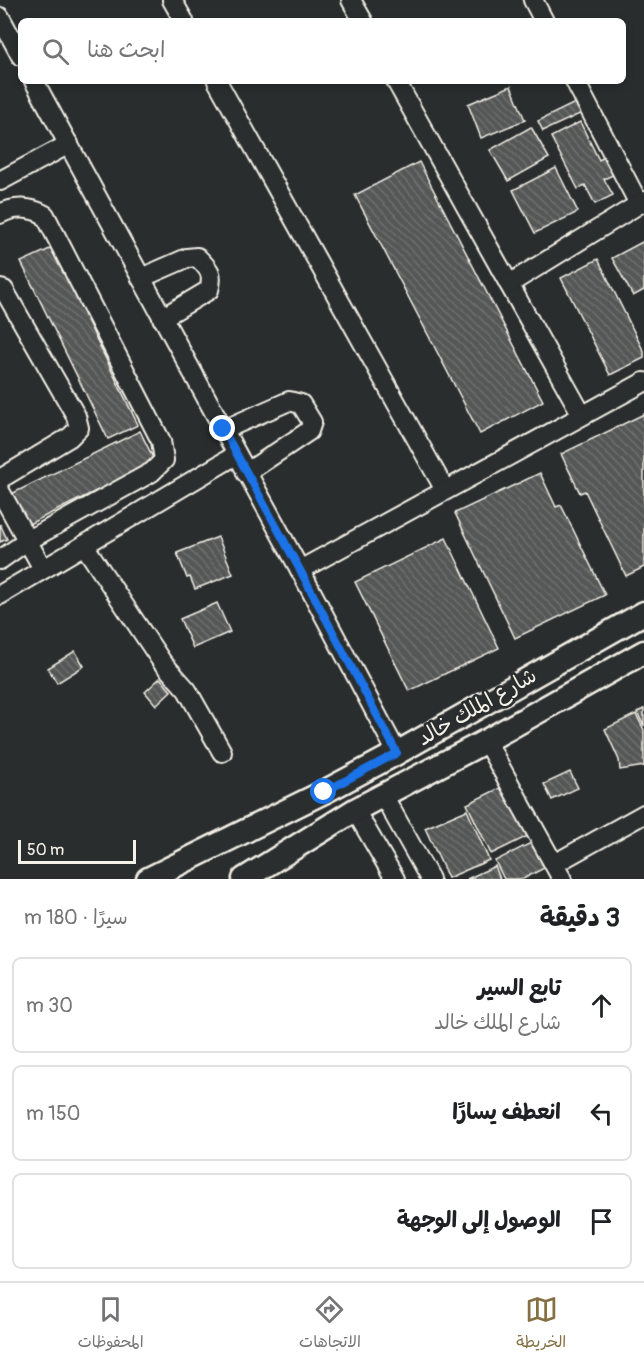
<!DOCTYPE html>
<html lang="ar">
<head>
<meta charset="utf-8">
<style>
	body { margin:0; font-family:Pangolin,"Playpen Sans Arabic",sans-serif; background:#f2f2f2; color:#202124; direction:rtl }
	.scale { position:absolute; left:18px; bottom:15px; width:118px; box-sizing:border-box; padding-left:6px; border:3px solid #f4f1e8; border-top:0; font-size:16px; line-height:21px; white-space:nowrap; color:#f4f1e8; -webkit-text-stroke:4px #2a2d2e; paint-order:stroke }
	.stop { position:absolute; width:18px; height:18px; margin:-14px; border:4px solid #1a73e8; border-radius:50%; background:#fff }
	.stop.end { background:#1a73e8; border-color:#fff; box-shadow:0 2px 6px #0008 }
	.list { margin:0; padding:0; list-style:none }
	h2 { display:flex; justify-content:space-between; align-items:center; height:78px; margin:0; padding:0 24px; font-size:26px }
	h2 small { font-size:20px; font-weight:400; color:#757577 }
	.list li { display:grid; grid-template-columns:39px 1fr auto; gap:18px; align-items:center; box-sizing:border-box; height:96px; margin:0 12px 12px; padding:0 12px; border:2px solid #e0e0e0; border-radius:9px }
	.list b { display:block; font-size:22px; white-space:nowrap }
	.list p { margin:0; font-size:20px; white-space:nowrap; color:#757577 }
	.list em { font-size:20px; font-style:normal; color:#757577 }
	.icon { flex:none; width:33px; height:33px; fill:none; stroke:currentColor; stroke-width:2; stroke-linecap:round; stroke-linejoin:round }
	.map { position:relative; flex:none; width:644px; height:879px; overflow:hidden; direction:ltr }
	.search { position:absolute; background:#fff; box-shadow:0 3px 9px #0003; left:18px; right:18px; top:18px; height:66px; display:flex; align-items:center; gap:15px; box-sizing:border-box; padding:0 21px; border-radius:9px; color:#757577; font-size:22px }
	.sheet { height:402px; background:#fff }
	nav { display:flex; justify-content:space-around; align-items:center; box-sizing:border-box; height:84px; border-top:2px solid #e0e0e0; background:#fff; font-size:16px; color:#757577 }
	nav a { display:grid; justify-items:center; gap:3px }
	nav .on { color:#847042 }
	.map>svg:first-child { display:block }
	.building { fill:url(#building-back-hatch); stroke:#f4f1e8; stroke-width:1.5 }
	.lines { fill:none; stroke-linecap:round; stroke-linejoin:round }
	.minor-casing { stroke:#f4f1e8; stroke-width:22 }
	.major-casing { stroke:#f4f1e8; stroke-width:27 }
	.minor { stroke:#2a2d2e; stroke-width:18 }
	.major { stroke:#2a2d2e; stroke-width:22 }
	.route { stroke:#1a73e8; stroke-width:8 }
	.labels { text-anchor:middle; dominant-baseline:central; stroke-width:5; stroke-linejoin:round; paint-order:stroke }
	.street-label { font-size:21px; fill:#f4f1e8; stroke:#2a2d2e }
</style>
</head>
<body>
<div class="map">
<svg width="644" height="879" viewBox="0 0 644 879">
	<defs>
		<pattern id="building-back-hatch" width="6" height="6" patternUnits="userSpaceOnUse" patternTransform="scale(1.5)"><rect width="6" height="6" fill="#555756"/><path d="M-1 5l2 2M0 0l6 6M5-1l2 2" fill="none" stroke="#6e706e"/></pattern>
	</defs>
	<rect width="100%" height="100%" fill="#2a2d2e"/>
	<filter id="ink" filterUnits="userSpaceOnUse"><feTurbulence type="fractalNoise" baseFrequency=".0167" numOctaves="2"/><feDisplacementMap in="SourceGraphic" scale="12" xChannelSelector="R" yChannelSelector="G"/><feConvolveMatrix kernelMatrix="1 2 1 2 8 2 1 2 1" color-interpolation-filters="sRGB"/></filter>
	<g filter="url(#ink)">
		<g class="building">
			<path d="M511,86l14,34 -44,18 -13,-34z"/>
			<path d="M577,102l5,11 -39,18 -5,-10z"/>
			<path d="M580,122l19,38 7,-4 9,18 -11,5 9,16 -18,9 -10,-19 -7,4 -27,-52z"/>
			<path d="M531,127l18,31 -41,23 -18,-31z"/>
			<path d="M419,162l124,239 -63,33 -125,-239z"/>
			<path d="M556,168l22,44 -43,21 -22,-43z"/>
			<path d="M644,241v49l-11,6 -21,-38z"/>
			<path d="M52,248l86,177 -30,14 -87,-177z"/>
			<path d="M598,259l46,93v6l-34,17 -49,-97z"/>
			<path d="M644,414v153l-18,9 -41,-85 -5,2 -19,-39z"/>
			<path d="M140,431l15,31 -132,65 -16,-31z"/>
			<path d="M540,473l16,34 5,-2 44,90 -90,43 -60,-125z"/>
			<path d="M0,524l7,15 -7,3z"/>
			<path d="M218,537l15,37 -38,15 -5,-12 -3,1 -10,-25z"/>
			<path d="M446,538l53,110 -90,43 -54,-109z"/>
			<path d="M217,603l13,29 -37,16 -13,-29z"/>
			<path d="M75,651l9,15 -27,17 -9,-15z"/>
			<path d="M160,678l11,13 -15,14 -11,-13z"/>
			<path d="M644,709v17l-7,-14z"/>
			<path d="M636,714l8,16v36l-24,4 -1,-10 -14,-31z"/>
			<path d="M570,772l8,16 -26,12 -8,-16z"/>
			<path d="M506,785l24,50 -39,19 -24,-50z"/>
			<path d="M467,810l22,50 -41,18 -23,-50z"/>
			<path d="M535,841l13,25 -25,13h-19l-9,-18z"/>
			<path d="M495,866l5,13h-33z"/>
		</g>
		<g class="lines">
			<defs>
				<g id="minor">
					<path d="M172,0l12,21"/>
					<path d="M351,0l12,21"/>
					<path d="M533,0l11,21"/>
					<path d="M0,17l21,39"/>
					<path d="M34,81l266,489 97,183"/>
					<path d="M217,81l228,409"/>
					<path d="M396,81l186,334"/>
					<path d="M575,81l64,123"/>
					<path d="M0,181l69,-37"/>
					<path d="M0,214c14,-8 31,-7 45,1l116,226 3,19 -12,12 -125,69 -27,19"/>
					<path d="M141,278l46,-20 10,-1c12,12 17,16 12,33l-47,28"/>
					<path d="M509,284l135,-83"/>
					<path d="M0,289l4,1 72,126 3,12 -9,9 -70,42"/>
					<path d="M223,430l66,-29 12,3 11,18 -3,9 -63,42"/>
					<path d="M0,491l43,78"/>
					<path d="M84,545l78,117 25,28 35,62"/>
					<path d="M300,570l344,-188"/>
					<path d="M0,595l236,-140"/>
					<path d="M486,741l76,138"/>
					<path d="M383,795l47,84"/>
					<path d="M355,810l40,69"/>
					<path d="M554,864l90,-50"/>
				</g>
				<g id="major">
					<path d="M148,879l176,-87 73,-39 247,-140"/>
					<path d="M244,879l111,-69 131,-69 158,-89"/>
				</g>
			</defs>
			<use href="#minor" class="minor-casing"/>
			<use href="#major" class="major-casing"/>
			<use href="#minor" class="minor"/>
			<use href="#major" class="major"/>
		</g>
	</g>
	<g class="lines" filter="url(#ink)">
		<path class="route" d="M223,429l77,141 97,183 -73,39"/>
	</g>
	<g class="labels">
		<g class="street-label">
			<text transform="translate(477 707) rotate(-30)">شارع الملك خالد</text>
		</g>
	</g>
</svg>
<div class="scale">50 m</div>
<div class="stop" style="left:324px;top:792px"></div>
<div class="stop end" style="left:223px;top:429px"></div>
<div class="search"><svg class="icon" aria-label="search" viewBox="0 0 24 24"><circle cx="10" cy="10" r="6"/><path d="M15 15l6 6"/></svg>ابحث هنا</div>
</div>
<section class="sheet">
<h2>3 دقيقة<small>سيرًا · 180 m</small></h2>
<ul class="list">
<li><svg class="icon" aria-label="ahead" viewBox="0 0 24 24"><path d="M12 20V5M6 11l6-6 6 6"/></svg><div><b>تابع السير</b><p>شارع الملك خالد</p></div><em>30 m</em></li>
<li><svg class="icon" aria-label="left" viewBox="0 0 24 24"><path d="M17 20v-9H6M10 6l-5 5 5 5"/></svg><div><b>انعطف يسارًا</b></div><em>150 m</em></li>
<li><svg class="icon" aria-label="arrive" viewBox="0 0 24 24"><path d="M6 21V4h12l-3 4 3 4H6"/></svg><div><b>الوصول إلى الوجهة</b></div></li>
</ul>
</section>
<nav>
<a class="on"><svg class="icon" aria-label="map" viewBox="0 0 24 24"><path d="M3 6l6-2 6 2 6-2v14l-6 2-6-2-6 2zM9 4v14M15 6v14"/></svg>الخريطة</a>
<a><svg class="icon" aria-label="directions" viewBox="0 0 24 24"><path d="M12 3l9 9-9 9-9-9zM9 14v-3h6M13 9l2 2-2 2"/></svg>الاتجاهات</a>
<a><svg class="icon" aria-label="saved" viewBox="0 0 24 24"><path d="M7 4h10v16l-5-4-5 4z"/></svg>المحفوظات</a>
</nav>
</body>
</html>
